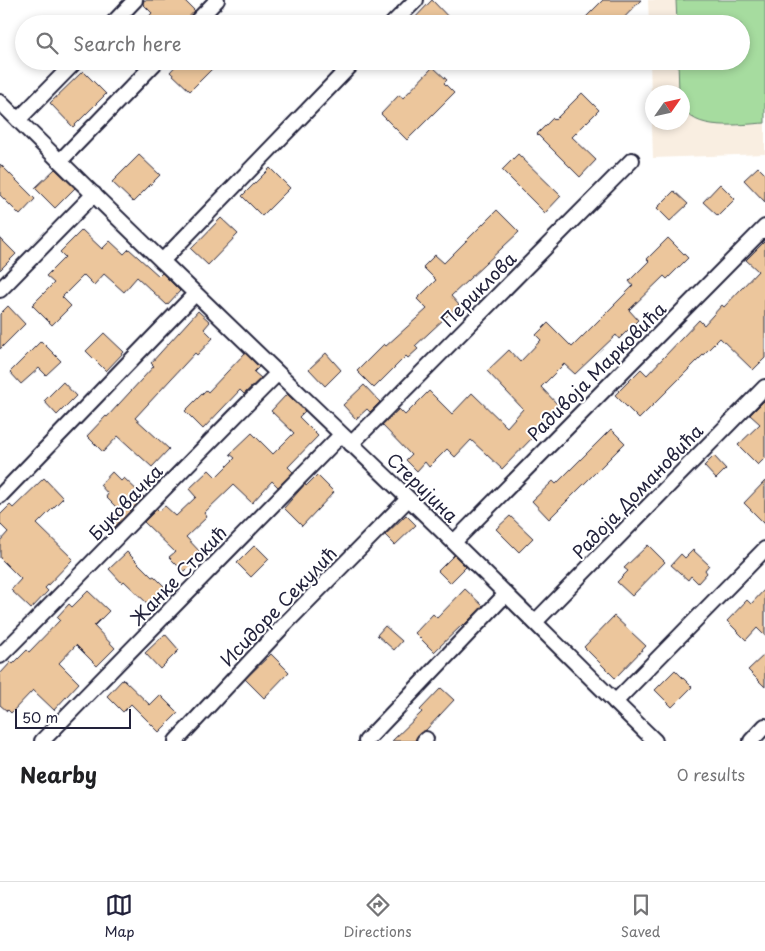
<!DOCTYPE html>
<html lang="en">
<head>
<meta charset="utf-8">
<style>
	body { margin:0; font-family:"Playpen Sans",sans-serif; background:#f6f6f6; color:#202124 }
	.compass { position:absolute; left:645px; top:85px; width:45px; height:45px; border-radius:50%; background:#fff; box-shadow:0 2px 8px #0003; rotate:56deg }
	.scale { position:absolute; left:15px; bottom:12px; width:116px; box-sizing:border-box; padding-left:5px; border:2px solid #22223b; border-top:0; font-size:14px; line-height:18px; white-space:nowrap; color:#22223b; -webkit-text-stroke:4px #fff; paint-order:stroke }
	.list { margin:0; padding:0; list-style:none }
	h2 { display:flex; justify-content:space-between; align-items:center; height:65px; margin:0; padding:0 20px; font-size:21px }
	h2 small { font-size:16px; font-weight:400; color:#757577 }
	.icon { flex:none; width:28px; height:28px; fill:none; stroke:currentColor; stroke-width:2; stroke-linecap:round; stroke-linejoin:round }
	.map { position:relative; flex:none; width:765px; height:741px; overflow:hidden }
	.search { position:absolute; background:#fff; box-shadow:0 2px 8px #0003; left:15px; right:15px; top:15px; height:55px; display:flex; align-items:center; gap:12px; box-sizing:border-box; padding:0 18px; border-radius:28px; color:#757577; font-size:19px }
	.sheet { height:140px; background:#fff }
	nav { display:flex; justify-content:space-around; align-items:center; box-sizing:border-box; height:70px; border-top:1px solid #e0e0e0; background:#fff; font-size:14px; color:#757577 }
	nav a { display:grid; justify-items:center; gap:2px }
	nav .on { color:#22223b }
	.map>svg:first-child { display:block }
	.built { fill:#f9eee1; fill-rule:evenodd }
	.green { fill:#a6dc9f; stroke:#647f6d }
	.building { fill:#ecc69c; stroke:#22223b }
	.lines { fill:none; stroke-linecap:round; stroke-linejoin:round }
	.street-casing { stroke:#22223b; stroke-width:18 }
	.street { stroke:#fff; stroke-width:14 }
	.labels { text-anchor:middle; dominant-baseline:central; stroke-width:4; stroke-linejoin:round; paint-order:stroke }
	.street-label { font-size:18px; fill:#22223b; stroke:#fff }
</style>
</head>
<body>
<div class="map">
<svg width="765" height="741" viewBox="0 0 765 741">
	<rect width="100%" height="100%" fill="#fff"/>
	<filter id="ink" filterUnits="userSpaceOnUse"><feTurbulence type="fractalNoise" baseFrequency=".02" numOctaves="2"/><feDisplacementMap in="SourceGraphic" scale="10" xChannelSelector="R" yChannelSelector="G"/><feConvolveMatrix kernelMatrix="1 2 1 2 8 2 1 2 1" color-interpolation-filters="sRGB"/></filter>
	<g filter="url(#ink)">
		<path class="built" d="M648,0h117v154l-112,4 -3,-97h91v-37h-92zM652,92h30v30h-30z"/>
		<path class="green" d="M676,0h89v123c-22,1 -75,10 -82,-19 -1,-3 -1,-8 -1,-12h-3l-1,-31h63v-37h-64z"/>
		<g class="building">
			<path d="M144,0h40l11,11 -12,13h-41l10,-11 -9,-9z"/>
			<path d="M432,0l23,24h-46z"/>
			<path d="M603,0h38l-23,24h-39z"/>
			<path d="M180,61h26l7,7 -23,23 -20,-19z"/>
			<path d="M433,67l14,13 -3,3 10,10 -47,47 -26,-26 18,-19 4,3z"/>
			<path d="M83,71l23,23 -33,33 -23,-24z"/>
			<path d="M582,93l17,17 -27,27 24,23 -16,17 -43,-43 16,-16 2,2z"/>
			<path d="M518,154l43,42 -16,17 -43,-43z"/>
			<path d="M139,155l21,20 -27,27 -21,-20z"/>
			<path d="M0,164l35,35 -15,16 -20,-20z"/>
			<path d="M758,167l7,7v28l-21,-22z"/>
			<path d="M270,168l20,20 -28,28 -20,-20z"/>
			<path d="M55,169l20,19 -20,20 -20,-20z"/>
			<path d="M720,184l15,15 -17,17 -15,-14z"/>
			<path d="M674,191l14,13 -18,17 -13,-13z"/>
			<path d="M497,210l22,22 -68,64 8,9 -44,41 3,3 -10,9 -2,-2 -32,32 -17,-17 27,-27 2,2 41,-37 -10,-10 19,-19 -13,-13 12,-12 9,8z"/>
			<path d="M221,218l17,16 -30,31 -17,-16z"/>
			<path d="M82,230l20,19 8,-8 14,13 5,-5 30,27 3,-3 18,18 -13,14 -30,-28 -13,15 -20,-18 -10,11 -10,-10 -22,22 9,9 -19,19 -20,-20 22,-22 -8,-7 19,-19 -5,-5z"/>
			<path d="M0,238l16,16 -16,16z"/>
			<path d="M668,238l20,20 -21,21 -3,-3 -35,34 9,10 -19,19 -3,-4 -41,39 -11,-10 -23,23 18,19 -26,24 4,3 -35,36 -31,-29 -16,17 -8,-8 -18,18 -4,-5 -8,9 -11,-11 5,-5 -29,-30 17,-16 6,6 24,-24 23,23 20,-21 35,34 16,-18 -36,-38 22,-21 11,12 21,-22 -5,-5 12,-12 24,24 61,-61 -4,-5 20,-20 -2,-2z"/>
			<path d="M765,241v117l-12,12 -33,-32 -81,81 -24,-24 26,-26 6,6 52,-55 5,5 18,-20 2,2 34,-36 -12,-11z"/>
			<path d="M8,306l17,18 -25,25v-35z"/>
			<path d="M198,311l12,11 -6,7 9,9 -16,17 -2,-2 -60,65 34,31 -17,18 -34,-31 -15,16 -16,-16 19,-20 1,1 47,-51 -3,-3z"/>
			<path d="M104,333l20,19 -18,19 -20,-20z"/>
			<path d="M41,341l20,20 -15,14 -7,-7 -18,16 -11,-12z"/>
			<path d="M245,353l14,14 -5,5 7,6 -17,16 -4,-4 -37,39 -18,-18 21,-21 2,2z"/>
			<path d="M326,353l15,17 -16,16 -16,-17z"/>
			<path d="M63,382l13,14 -19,19 -13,-14z"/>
			<path d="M364,385l16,17 -10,10 -3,-3 -11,10 -13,-14z"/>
			<path d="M287,394l18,17 -6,6 19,19 -30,31 5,5 -15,15 -6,-6 -20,22 -19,-18 -29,28 3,4 -21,20 16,17 -18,18 -15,-15 6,-5 -31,-30 13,-13 2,2 6,-5 11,10 20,-19 -7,-8 20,-19 7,7 19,-19 -5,-4 22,-21 21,21 21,-21 -23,-22z"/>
			<path d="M765,400v58l-7,7 -20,-20 22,-21 -10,-9z"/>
			<path d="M611,429l14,14 -76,76 -17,-18 21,-20 3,3z"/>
			<path d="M714,456l12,13 -10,10 -12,-13z"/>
			<path d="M112,472l9,9 3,-3 20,19 -33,34 -7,-8 14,-14 -12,-12 2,-3 -8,-9z"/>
			<path d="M317,475l17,17 -32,34 -18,-18 21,-24 1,2z"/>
			<path d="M44,478l19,20 -26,26 36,35 -28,29 3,3 -17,18 -20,-19 10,-11 -21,-21v-17l8,-9 -8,-8v-9l10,-10 3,3z"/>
			<path d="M765,481v43l-21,-21z"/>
			<path d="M406,515l10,10 -21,20 -10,-10z"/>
			<path d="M510,516l23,22 -14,14 -23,-23z"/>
			<path d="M255,545l14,14 -18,18 -14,-14z"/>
			<path d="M648,545l17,17 -33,34 -15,-14 11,-11 -4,-3z"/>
			<path d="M693,550l16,15 -4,5 2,3 -9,10 -7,-7 -3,4 -17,-15 10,-11 4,4z"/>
			<path d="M127,552l25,25 2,-1 14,14 -17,17 -27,-26 -2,2 -13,-14z"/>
			<path d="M454,555l12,12 -16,16 -12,-12z"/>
			<path d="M465,589l18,17 -19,19 -1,-1 -29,28 -19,-19 18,-19 4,4z"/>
			<path d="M765,589v47l-8,-8 -11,12 -19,-19 20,-21 4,4z"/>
			<path d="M88,591l21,20 -15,15 21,22 -18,18 -21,-21 -17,18 20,20 -25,27 -21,-20 -22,23 -3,-3 -1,1 -7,-6v-31l11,-12 2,2 14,-14 2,2 31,-32 -3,-3 12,-13 3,3z"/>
			<path d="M614,616l32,30 -31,32 -31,-31z"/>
			<path d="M385,626l17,15 -8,9 -17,-15z"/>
			<path d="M165,634l14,16 -19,19 -15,-16z"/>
			<path d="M271,654l18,18 -25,26 -19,-19z"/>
			<path d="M765,654v33l-17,-17z"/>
			<path d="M675,670l17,17 -20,20 -17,-17z"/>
			<path d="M123,679l27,26 10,-10 18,18 -19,19 -28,-28 -8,8 -16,-16z"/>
			<path d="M441,688l13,12 -28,30 -8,5 -3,6h-23l30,-29 -2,-2z"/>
		</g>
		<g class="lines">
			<defs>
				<g id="street">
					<path d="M112,24l23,-24"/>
					<path d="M194,24l23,-24"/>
					<path d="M392,24l24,-24"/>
					<path d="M0,102c134,134 272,265 409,397 83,80 164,162 246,242"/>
					<path d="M18,120l58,-59"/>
					<path d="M60,161l97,-100"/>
					<path d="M162,261l193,-200"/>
					<path d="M0,290l94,-96"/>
					<path d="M351,444l281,-284"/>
					<path d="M0,496l195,-202"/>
					<path d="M454,542l311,-315"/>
					<path d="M535,622l230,-235"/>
					<path d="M0,656c93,-93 184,-189 277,-282"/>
					<path d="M615,702l150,-153"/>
					<path d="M42,741l299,-306"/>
					<path d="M176,741l110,-118 122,-124"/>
					<path d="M366,741l140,-147"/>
					<path d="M424,741l2,-2"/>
					<path d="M751,741l14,-15"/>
				</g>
			</defs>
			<use href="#street" class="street-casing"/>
			<use href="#street" class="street"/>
		</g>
	</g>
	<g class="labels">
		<g class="street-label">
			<text transform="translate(478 289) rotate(-45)">Периклова</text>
			<text transform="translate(596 371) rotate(-45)">Радивоја Марковића</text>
			<text transform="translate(423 487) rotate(44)">Стеријина</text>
			<text transform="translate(637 491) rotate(-46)">Радоја Домановића</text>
			<text transform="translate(125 502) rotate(-46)">Буковачка</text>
			<text transform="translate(178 575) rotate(-46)">Жанке Стокић</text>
			<text transform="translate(278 606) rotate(-46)">Исидоре Секулић</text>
		</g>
	</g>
</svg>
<svg class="compass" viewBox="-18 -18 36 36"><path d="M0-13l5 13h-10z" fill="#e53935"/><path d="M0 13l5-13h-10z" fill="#757577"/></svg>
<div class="scale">50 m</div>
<div class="search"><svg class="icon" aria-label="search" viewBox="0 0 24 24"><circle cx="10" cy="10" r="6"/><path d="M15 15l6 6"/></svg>Search here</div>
</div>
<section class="sheet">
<h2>Nearby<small>0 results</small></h2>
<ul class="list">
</ul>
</section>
<nav>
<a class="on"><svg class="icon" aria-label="map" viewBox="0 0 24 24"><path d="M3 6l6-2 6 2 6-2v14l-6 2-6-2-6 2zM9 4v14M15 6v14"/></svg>Map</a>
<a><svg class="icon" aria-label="directions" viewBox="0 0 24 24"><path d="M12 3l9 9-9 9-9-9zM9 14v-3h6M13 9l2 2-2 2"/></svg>Directions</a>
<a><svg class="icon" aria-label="saved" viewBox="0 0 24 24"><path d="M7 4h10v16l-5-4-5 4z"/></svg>Saved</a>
</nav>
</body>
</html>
